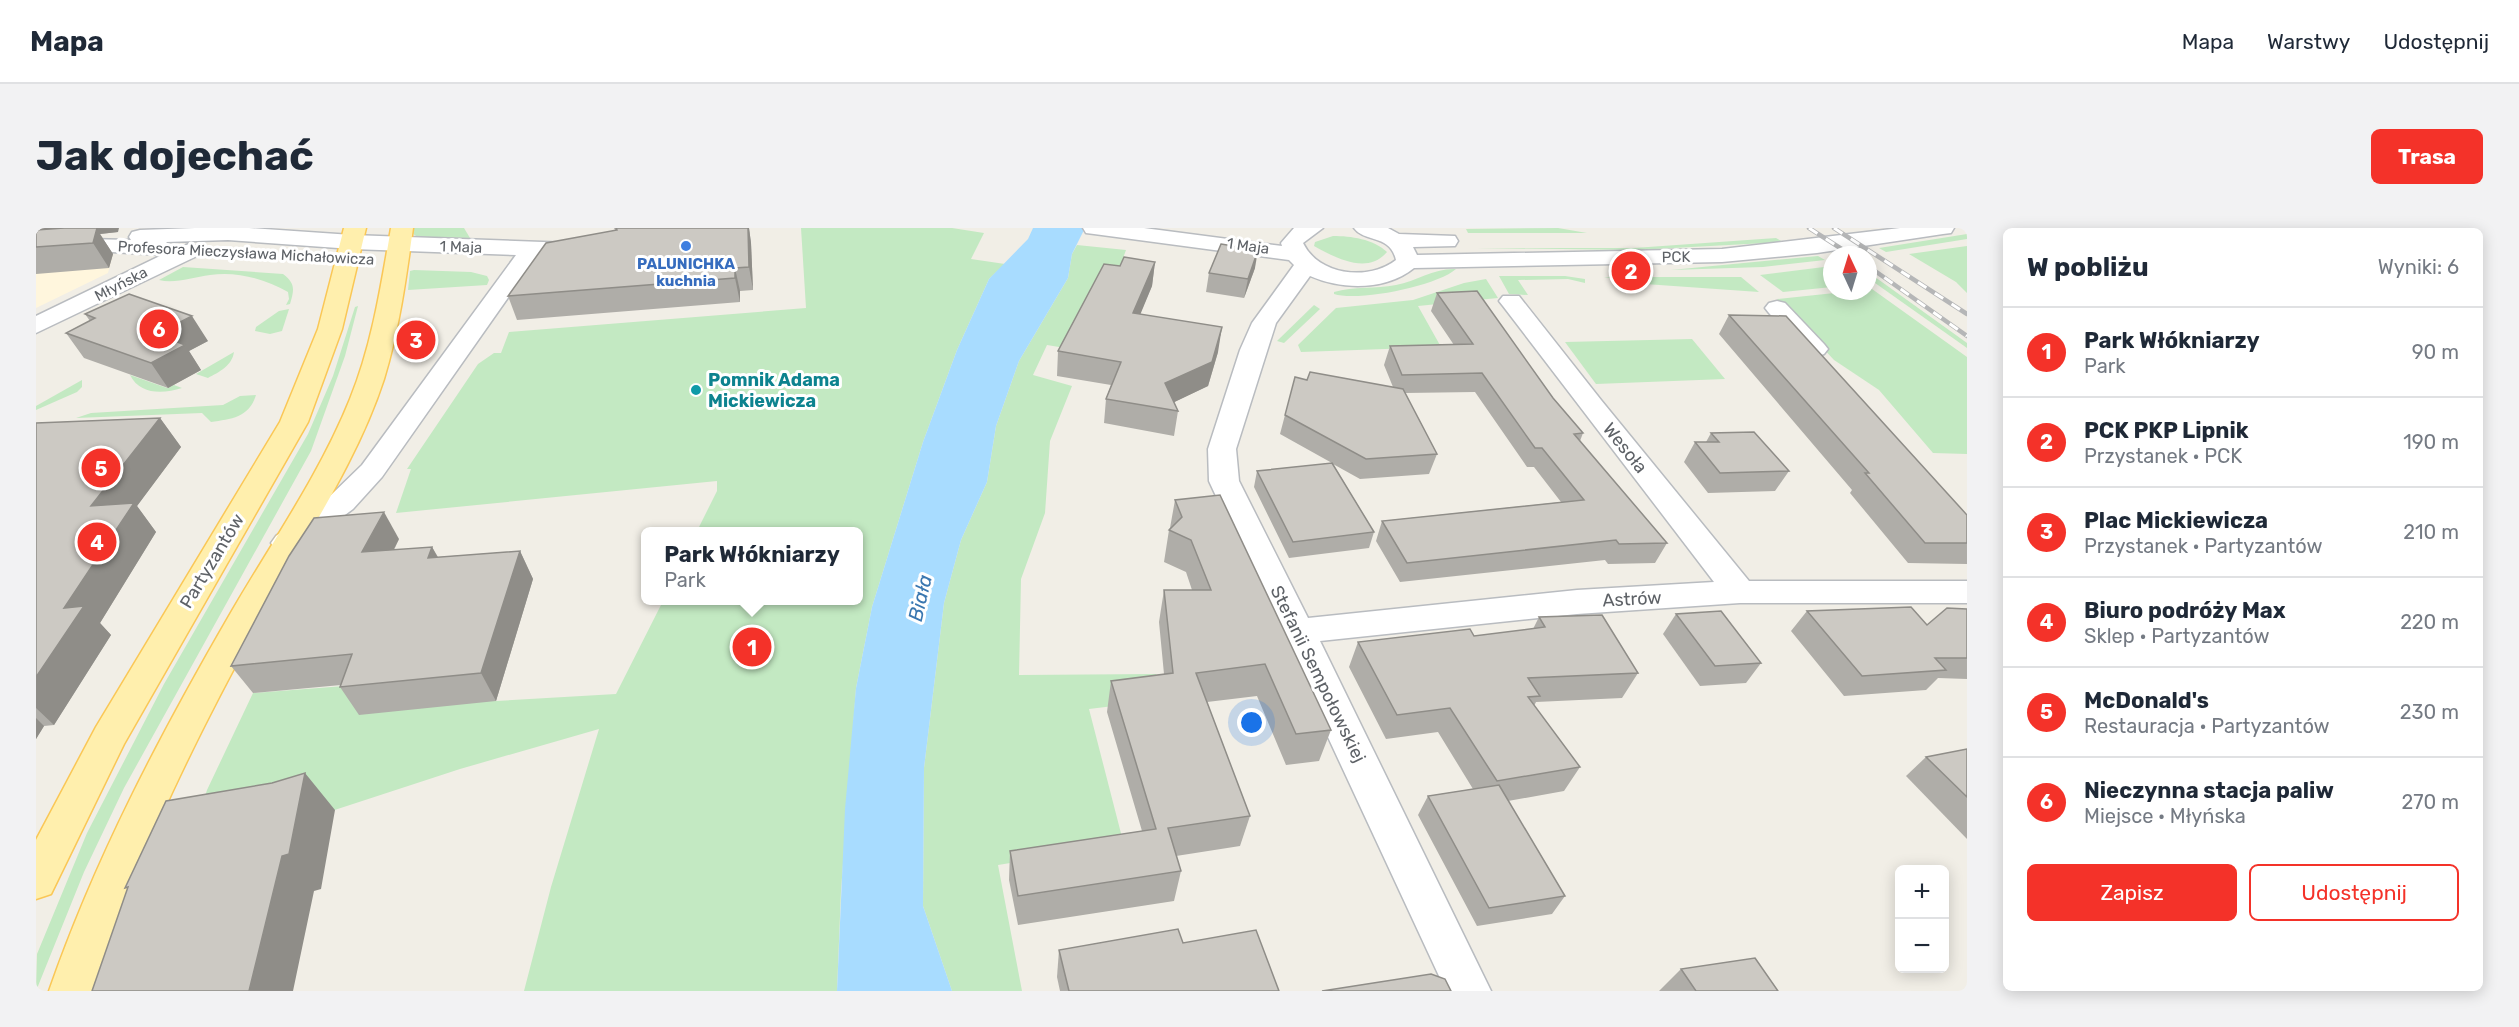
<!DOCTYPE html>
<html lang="pl">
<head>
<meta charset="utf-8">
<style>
	body { margin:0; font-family:Rubik,sans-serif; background:#f2f2f3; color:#1f2937 }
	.controls { position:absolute; right:18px; bottom:18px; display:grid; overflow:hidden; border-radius:9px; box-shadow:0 3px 15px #0003 }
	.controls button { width:54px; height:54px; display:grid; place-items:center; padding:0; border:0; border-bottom:2px solid #e0e1e3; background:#fff; color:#1f2937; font:30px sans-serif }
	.compass { position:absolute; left:1787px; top:18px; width:54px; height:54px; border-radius:50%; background:#fff; box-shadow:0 3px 15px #0003; rotate:356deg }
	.you { position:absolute; left:1216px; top:495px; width:21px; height:21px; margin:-15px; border:4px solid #fff; border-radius:50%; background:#1a73e8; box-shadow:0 0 0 9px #1a73e833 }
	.badge { display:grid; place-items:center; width:39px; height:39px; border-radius:50%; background:#f43229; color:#fff; font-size:20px; font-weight:700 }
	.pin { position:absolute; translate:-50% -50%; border:3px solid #fff; box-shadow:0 2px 6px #0006 }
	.popup { position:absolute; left:605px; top:299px; width:222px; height:78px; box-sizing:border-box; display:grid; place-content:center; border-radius:9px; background:#fff; filter:drop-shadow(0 2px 4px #0005); font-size:20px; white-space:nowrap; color:#747a83 }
	.popup b { font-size:22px; color:#1f2937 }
	.popup::after { content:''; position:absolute; left:50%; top:100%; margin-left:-12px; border:12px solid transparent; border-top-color:#fff }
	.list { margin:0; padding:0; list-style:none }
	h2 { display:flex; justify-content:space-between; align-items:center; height:78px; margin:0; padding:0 24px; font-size:26px }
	h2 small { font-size:20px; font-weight:400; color:#747a83 }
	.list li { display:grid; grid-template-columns:39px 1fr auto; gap:18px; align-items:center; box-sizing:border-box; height:90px; padding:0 24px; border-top:2px solid #e0e1e3 }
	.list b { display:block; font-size:22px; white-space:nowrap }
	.list p { margin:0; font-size:20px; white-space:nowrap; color:#747a83 }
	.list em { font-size:20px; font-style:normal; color:#747a83 }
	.actions { display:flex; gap:12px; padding:18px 24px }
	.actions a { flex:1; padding:14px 0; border:2px solid #f43229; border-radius:9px; text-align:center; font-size:21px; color:#f43229 }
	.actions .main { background:#f43229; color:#fff }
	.map { position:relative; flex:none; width:1931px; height:763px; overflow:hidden; border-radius:9px }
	header { display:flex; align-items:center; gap:36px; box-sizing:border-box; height:84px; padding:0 30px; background:#fff; border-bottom:2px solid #e0e1e3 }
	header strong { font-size:28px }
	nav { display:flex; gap:33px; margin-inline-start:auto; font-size:21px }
	.intro { display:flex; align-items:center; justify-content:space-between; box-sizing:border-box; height:144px; padding:0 36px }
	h1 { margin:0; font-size:42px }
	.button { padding:15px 27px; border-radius:9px; background:#f43229; color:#fff; font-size:21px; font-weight:700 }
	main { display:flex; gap:36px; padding:0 36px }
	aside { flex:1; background:#fff; border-radius:9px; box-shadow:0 3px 15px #0003 }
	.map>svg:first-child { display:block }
	.commercial { fill:#fff6dd }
	.green { fill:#c3e9c2 }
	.water { fill:#a8dcff }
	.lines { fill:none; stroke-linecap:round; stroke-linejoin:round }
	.minor-casing { stroke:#b9bcc0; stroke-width:3 }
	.major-casing { stroke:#fac756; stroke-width:3 }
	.minor { fill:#fff; fill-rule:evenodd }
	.major { fill:#ffefad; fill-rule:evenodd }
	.rail-casing { stroke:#b5b6b7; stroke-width:4.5 }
	.rail { stroke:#fff; stroke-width:3; stroke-dasharray:10; stroke-linecap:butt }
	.wall { fill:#afada8 }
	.shaded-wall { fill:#8f8d88 }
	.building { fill:#ccc9c3; stroke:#8f8d88; stroke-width:1.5 }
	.shop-dot { fill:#3f7fe0; stroke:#fff; stroke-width:2 }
	.culture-dot { fill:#0f9aa8; stroke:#fff; stroke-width:2 }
	.labels { text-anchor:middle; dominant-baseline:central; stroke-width:6; stroke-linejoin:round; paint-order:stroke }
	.far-street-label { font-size:15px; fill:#5e6267; stroke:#fff }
	.far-shop-label { font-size:15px; font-weight:bold; fill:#366cbe; stroke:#fff }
	.culture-label { font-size:18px; font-weight:bold; fill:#0d838f; stroke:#fff; text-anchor:start }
	.street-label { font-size:18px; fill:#5e6267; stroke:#fff }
	.water-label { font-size:20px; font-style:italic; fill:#3a77b0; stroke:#fff }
</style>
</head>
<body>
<header>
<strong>Mapa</strong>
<nav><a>Mapa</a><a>Warstwy</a><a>Udostępnij</a></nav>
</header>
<div class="intro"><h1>Jak dojechać</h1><a class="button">Trasa</a></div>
<main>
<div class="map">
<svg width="1931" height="763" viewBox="0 0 1931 763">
	<rect width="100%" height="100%" fill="#f1eee6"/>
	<path class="commercial" d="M77,26l-5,19 -72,35v-48z"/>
	<g class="green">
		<path d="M378,0h50l6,10 -52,-1 -5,-3z"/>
		<path d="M765,0h151l32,5 -13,26 34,5 -16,15 -32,71 -34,92 -51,165 -16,81 -15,203 -4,100h-313l27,-104 48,-158 -139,40 -156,51 -112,18 15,-48 46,-97 117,-9 126,17 120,-7 47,-93 195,-1v-68l-161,-1 20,-40v-10l-321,32 15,-44h-4l71,-105 16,-11h7l8,-21 297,-24z"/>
		<path d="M1522,0l29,5h-119l-2,-4z"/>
		<path d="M1931,6v5l-81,13 -7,-4z"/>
		<path d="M1297,8c18,0 40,3 54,16 -19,23 -52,6 -73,-6l1,-4z"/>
		<path d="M1740,10l7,4 -147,8 -160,-2h158z"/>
		<path d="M1041,17l49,5 -37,102 -42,-7 -14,30 39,11 -22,55 -5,72 -24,66 -2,96 137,-1 15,25 -82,10 35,136 -126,20 24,126h-70l-29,-85 1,-138 20,-165 17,-63 26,-58 9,-56 23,-65 49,-83 4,-24z"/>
		<path d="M1931,18v47l-11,-11 -47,-28z"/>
		<path d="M1782,28l7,4 -62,7 -92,3z"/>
		<path d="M1796,38v21l-49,5 -23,-17z"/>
		<path d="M147,39l100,7c13,10 11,16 7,30l-4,1 3,-6 -1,-7c-23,-13 -51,-21 -78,-17 -17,2 -35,9 -51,5z"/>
		<path d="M1420,41c-19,17 -98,33 -122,25v-2c20,-6 41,-3 62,-7 21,-4 38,-17 60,-16z"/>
		<path d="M378,42l57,2 16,4 2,4 -2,5 -79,5 2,-19z"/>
		<path d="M1832,44l99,71v5l-99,-70z"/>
		<path d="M1463,48h66l20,3v4l-17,-4 -50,1 10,15 -19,-1z"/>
		<path d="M1568,49h137l18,15 -114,-8z"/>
		<path d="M1450,51l12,19 -80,8 23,41 -140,5 -3,-7 38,-37 77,-8 51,-17z"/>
		<path d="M1836,61l95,68v97l-34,-1 -54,-63 -45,-30 -57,-61z"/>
		<path d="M1278,77l6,4 -36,34 -7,-2z"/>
		<path d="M322,78l-13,50 -34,95 -187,337 -40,84 -48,119 1,-37 50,-121 77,-149 144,-250 25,-58 22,-69z"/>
		<path d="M253,81l-7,22 -12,3 -15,-3 1,-4 23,-16z"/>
		<path d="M1656,111l33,40 -129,5 -31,-42z"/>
		<path d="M198,124c-2,14 -15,20 -26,26l-12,-4z"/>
		<path d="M94,147l37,13 7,-3 8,3c-19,6 -42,7 -52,-13z"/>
		<path d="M46,152v7l-5,5 -41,18v-4z"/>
		<path d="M220,167c-7,23 -25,24 -45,27l-9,-9 -126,5 15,-5 132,-8 17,-9z"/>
	</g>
	<path class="water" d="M997,0h52l-13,26 -4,24 -49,83 -23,65 -9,56 -26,58 -17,63 -20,165 -1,138 29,85h-115l8,-182 11,-121 16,-81 51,-165 34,-92 32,-71 39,-40z"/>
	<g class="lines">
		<defs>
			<g id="minor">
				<path d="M159,0h54l103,7 219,8h21l3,5 -3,5 -21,4 -33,-2 -156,222 -29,32 -55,41 -11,3 -11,-3 -5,-7 5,-7 55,-41 31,-30 154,-210 -164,-6 -124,-9 -62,2 7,6 -2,3 18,-7 8,2 3,5 -3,5 -161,77v-17l126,-61 -67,-4 -8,-2 -3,-5 3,-5 44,1 -2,-3 3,-5 8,-2z"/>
				<path d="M1047,0h61l138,18 -1,-3 13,-15h29l-20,15c16,33 66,38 93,17 -6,-26 -31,-17 -42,-32h34l11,6 56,2 3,5 -3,5 -42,1 4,8 305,-6 178,-21h54l-3,5 -8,1 -126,19 -95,9 -308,6c-29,23 -72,22 -104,8l-34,47 -40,126 3,32 69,137 269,-28 137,-8 -211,-276 -4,-5 4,-5h16l82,104 148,181h218v22h-227l-163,11 -257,27 171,350h-45l-237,-510 -1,-32 32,-99 12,-27 42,-58 -5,-5 -195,-26 -8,-1z"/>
				<path d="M1741,73l8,2 39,41 4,5 -4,5 -9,3 -9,-3 -37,-41 -4,-5 4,-5z"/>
			</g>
			<g id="major">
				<path d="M308,0h22l-24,101 -34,93 -184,322 -73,150 -15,5v-59l60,-113 184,-305 38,-93z"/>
				<path d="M355,0h22c-7,51 -14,102 -29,151 -26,80 -75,152 -115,225 -69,125 -132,251 -176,387h-44c46,-132 110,-254 180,-375 41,-71 90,-140 121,-217 22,-54 31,-113 41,-171z"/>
			</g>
		</defs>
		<use href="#minor" class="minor-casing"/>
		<use href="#major" class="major-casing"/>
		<use href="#minor" class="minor"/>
		<use href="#major" class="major"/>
		<defs>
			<g id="rail">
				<path d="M1773,0l42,27"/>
				<path d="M1798,0l133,86"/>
				<path d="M1832,38l99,70"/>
			</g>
		</defs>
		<use href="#rail" class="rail-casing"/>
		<use href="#rail" class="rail"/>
	</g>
	<g class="wall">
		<path d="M0,0l82,4 -18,2 13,20 -4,14 -73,6z"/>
		<path d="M578,0h135l2,15 2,47 -13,1v11l-223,18 -9,-24 107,-66z"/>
		<path d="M1119,34l-3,24 -12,28 78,38 -10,34 -34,16 4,9 -4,25 -70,-13 2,-24 5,-14 -54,-9 1,-25 62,-85z"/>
		<path d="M1219,40l-11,30 -38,-6 3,-19z"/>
		<path d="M1401,65l116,105 30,35 -3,8 87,102 -12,20 -47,1 -3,-4 -205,22 -24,-41 6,-20 179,-19 -27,-35h-7l-52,-75 -70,1 32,61 -8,20 -69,5 -27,-15 41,68 -5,16 -80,10 -35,-71 3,-16 75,-8 -52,-29 5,-19 22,-35 86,7 -9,-22 6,-19 64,-1 -23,-34z"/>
		<path d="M49,86l123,27 -19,10 12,19 -33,18 -84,-30 -18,-25 24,-12z"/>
		<path d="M1693,87l238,200v49l-59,-1 -58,-70 2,-3 -133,-156z"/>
		<path d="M124,190l21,29 -44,59 19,26 -56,91 11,12 -57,90 -10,1 -8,13v-316z"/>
		<path d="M1675,205l78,38 -14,20 -67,2 -24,-31 11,-20h11z"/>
		<path d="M1139,272l156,230 -12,31 -33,4 -29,-69 -50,6 43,114 -10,30 -64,10 5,15 -7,30 -156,24 -9,-45 1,-29 132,-20 -35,-119 4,-31 53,-7 -5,-52 5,-32h28l-6,-18 -22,-10 5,-32 1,-2z"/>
		<path d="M363,311l-5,11 38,-3 6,10 82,-6 13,28 -37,122 -137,14 -19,-28 1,-2 -88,8 -22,-27z"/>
		<path d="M1931,381v70l-29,-1 -12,12 -82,6 -53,-65 16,-20 120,14z"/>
		<path d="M1640,386l85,49 -15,20 -46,3 -37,-52z"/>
		<path d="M1503,389l99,56 -16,25 -86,4 -2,4 46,61 -16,24 -56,10 57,95 -13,18 -75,12 -59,-111 10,-19 45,-7 -35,-57 -52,7 -37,-72 9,-25 116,-6 59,-7z"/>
		<path d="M1931,521v90l-61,-63 20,-19z"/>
		<path d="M1147,715l96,48h-219l-3,-14 2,-27z"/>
		<path d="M1645,741l97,22h-119z"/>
	</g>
	<g class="shaded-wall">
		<path d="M0,0h83l-1,4 -18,2 13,20 -4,14 -16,-25 -57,-2z"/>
		<path d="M712,0h1l2,15 2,47 -4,-23z"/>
		<path d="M1222,22l-3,18 -11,30 4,-19z"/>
		<path d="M1119,34l-3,24 -21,51 2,-24z"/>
		<path d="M699,40l5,23v11l-5,-24z"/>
		<path d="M156,88l16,25 -19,10 12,19 -33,18 -17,-25 6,-29z"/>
		<path d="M1186,99l-4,25 -10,34 -46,22 3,-25z"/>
		<path d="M124,190l21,29 -44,59 19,26 -56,91 11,12 -57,90 -18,-17v-31l28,-69 27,-102z"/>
		<path d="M348,284l15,27 -21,41 -16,-28z"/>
		<path d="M396,319l15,27 -19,-16z"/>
		<path d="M484,323l13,28 -37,122 -15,-28z"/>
		<path d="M0,490l8,8 -8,13z"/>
		<path d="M269,545l30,37 -14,79 -7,2 -21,100h-44l33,-135z"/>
	</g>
	<g class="building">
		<path d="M28,0h33l-4,15 -57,4v-17z"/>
		<path d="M580,0h132l1,39 -14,1v10l-227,18 38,-53 71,-13z"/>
		<path d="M1185,16l37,6 -10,29 -39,-6z"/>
		<path d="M1088,29l31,5 -22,51 89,14 -10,35 -47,21 13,28 -72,-12 15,-37 -63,-11 46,-87 16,2z"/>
		<path d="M1441,63l76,107 30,35 -9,1 93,109 -48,1 -3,-4 -209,23 -25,-42 202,-21 -42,-52h-7l-53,-75 -80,2 -12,-29 83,-2 -36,-51z"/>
		<path d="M93,66l63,22 -35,18 28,11 -34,18 -85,-30 29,-15 -10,-4z"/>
		<path d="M1693,87l57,1 181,199v28h-42l-60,-70h4z"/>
		<path d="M1274,144l93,17 34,65 -71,5 -81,-44 10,-38 12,3z"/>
		<path d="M124,190l-69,88 43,-3 -70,105 20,-2 -48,71v-254z"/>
		<path d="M1718,204l35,39 -69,2 -25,-31h24l-8,-9z"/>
		<path d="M1296,235l42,69 -81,10 -36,-71z"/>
		<path d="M1184,267l111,235 -35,4 -31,-70 -69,9 54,143 -82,12 13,43 -163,25 -8,-45 146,-22 -45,-148 62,-8 -9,-83h47l-20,-50 -22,-10 13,-13 -7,-17z"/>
		<path d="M348,284l-22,40 70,-5 -4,11 92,-7 -39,122 -141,14 12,-33 -121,12 58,-110 25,-38z"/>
		<path d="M1875,379l16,18 20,-17 20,1v49h-32l11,12 -84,6 -55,-65z"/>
		<path d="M1685,383l40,52 -46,3 -39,-52z"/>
		<path d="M1566,387l36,58 -110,5 12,18 -12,1 52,70 -83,14 -47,-73 -53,7 -39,-73 112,-13 4,7 71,-9 -6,-10z"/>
		<path d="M1931,521v48l-41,-40z"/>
		<path d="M269,545l-16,81 -7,2 -33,135h-157l36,-104 -3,1 41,-87 106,-18z"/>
		<path d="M1463,557l66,111 -76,12 -61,-112z"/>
		<path d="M1142,701l5,14 73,-13 23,61h-210l-10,-41z"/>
		<path d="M1719,730l23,33h-82l-15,-22z"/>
		<path d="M1395,746l14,5 6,12h-129z"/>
	</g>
	<circle class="shop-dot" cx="650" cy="18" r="6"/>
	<circle class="culture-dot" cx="660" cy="162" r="6"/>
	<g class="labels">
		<g class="far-street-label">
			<text transform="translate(1212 18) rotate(8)">1 Maja</text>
			<text transform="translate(425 19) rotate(2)">1 Maja</text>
			<text transform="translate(210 25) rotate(3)">Profesora Mieczysława Michałowicza</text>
			<text transform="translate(1640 29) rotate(-1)">PCK</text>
			<text transform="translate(85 56) rotate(-27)">Młyńska</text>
		</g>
		<g class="far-shop-label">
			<text x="650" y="36">PALUNICHKA<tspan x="650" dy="17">kuchnia</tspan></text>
		</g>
		<g class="culture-label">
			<text x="672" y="152">Pomnik Adama<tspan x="672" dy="21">Mickiewicza</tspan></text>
		</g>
		<g class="street-label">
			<text transform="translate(1589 220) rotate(51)">Wesoła</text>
			<text transform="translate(176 333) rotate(-59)">Partyzantów</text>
			<text transform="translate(1596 371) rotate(-3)">Astrów</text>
			<text transform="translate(1282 446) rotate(64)">Stefanii Sempołowskiej</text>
		</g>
		<g class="water-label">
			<text transform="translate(884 370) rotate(-77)">Biała</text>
		</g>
	</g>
</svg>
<div class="controls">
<button>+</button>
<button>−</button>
</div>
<svg class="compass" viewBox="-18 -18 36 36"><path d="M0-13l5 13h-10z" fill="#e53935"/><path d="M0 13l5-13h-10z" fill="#747a83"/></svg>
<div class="you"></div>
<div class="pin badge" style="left:716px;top:419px">1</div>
<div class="popup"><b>Park Włókniarzy</b>Park</div>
<div class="pin badge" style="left:1595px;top:43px">2</div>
<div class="pin badge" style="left:380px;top:112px">3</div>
<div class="pin badge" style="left:61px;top:314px">4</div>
<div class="pin badge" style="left:65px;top:240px">5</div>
<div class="pin badge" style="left:123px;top:101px">6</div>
</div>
<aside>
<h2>W pobliżu<small>Wyniki: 6</small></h2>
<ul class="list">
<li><span class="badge">1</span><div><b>Park Włókniarzy</b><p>Park</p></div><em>90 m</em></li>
<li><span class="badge">2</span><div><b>PCK PKP Lipnik</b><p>Przystanek · PCK</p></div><em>190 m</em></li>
<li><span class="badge">3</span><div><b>Plac Mickiewicza</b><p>Przystanek · Partyzantów</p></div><em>210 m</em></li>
<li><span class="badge">4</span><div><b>Biuro podróży Max</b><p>Sklep · Partyzantów</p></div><em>220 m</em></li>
<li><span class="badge">5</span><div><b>McDonald's</b><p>Restauracja · Partyzantów</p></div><em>230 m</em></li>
<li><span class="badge">6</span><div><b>Nieczynna stacja paliw</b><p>Miejsce · Młyńska</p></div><em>270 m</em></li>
</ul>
<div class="actions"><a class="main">Zapisz</a><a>Udostępnij</a></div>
</aside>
</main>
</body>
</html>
